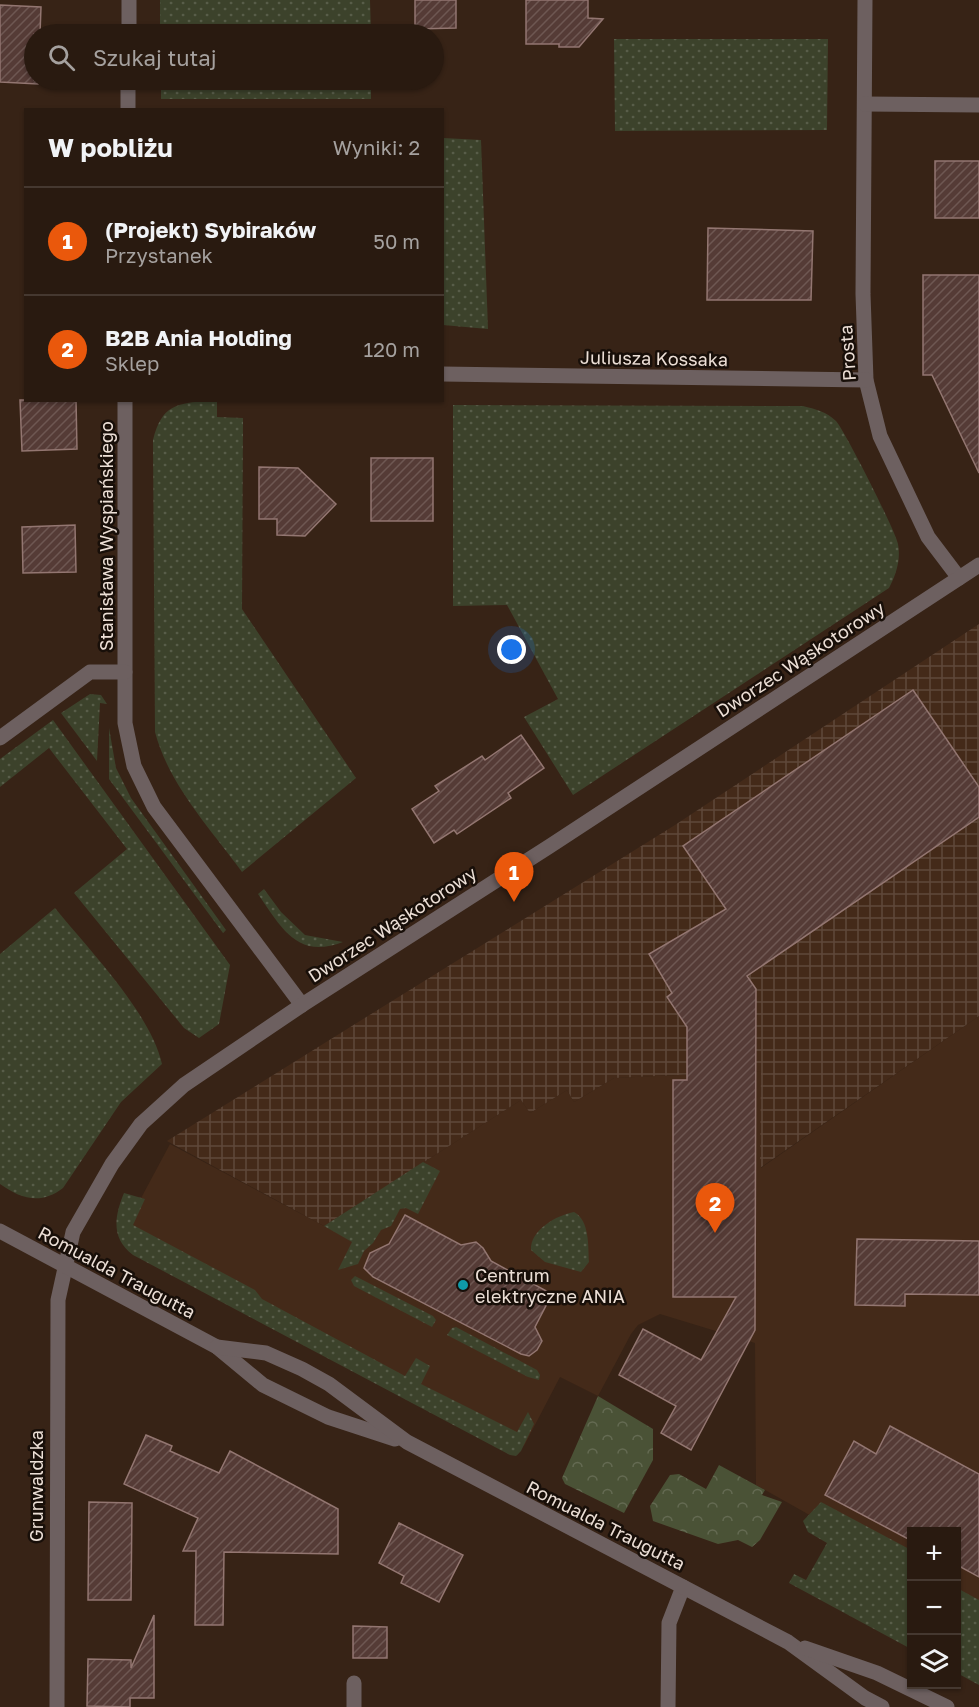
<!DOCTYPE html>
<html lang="pl">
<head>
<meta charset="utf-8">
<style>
	body { margin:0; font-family:"Golos Text",sans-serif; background:#35271e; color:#f1f3f6 }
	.controls { position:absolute; right:18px; bottom:18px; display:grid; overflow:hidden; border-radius:0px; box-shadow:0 2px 4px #0004 }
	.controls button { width:54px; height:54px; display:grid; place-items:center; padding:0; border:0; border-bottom:2px solid #453830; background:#291a10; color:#f1f3f6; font:30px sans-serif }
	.you { position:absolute; left:512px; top:650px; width:21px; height:21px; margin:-15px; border:4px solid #fff; border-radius:50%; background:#1a73e8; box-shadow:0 0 0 9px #1a73e833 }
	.badge { display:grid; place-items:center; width:39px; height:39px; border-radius:50%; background:#ea580c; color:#fff; font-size:20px; font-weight:700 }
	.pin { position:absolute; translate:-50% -50px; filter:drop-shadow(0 2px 3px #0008) }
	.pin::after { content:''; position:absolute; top:32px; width:21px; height:18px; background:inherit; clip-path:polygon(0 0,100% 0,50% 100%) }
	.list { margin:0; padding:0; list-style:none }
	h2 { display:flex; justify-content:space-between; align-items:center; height:78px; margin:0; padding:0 24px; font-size:26px }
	h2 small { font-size:20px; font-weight:400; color:#a5a19f }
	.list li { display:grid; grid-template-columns:39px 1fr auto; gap:18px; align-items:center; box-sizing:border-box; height:108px; padding:0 24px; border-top:2px solid #453830 }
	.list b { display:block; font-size:22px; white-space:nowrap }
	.list p { margin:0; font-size:20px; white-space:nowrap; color:#a5a19f }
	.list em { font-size:20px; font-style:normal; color:#a5a19f }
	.icon { flex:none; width:33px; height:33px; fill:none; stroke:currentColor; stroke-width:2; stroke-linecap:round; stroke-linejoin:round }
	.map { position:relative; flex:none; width:979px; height:1707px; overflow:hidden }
	.search { position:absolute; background:#291a10; box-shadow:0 2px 4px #0004; left:24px; top:24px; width:420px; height:66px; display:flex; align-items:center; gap:15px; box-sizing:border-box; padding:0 21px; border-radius:33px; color:#a5a19f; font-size:22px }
	.panel { position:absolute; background:#291a10; box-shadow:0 2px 4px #0004; left:24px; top:108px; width:420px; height:294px; border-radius:0px }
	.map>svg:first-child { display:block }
	.built { fill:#442a19 }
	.industrial { fill:url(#industrial-grid) }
	.grass { fill:url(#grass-dots) }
	.forest { fill:url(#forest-crowns) }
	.building { fill:url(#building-hatch); stroke:#937671; stroke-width:1.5 }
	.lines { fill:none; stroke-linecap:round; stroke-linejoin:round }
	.minor { stroke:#6d6060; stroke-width:15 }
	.tertiary { stroke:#6d6060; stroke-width:15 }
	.culture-dot { fill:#0f9aa8; stroke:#180f09; stroke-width:2 }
	.labels { text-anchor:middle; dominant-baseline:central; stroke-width:5; stroke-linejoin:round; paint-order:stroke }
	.street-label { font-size:18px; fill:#ecdfd6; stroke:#180f09 }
	.poi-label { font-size:18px; fill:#ecdfd6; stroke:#180f09; text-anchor:start }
</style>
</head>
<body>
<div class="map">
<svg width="979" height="1707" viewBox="0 0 979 1707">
	<defs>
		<pattern id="industrial-grid" width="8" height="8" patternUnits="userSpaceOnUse" patternTransform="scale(1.5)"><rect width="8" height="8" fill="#442a19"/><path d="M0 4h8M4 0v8" fill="none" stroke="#5f483a"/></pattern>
		<pattern id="grass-dots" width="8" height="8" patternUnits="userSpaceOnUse" patternTransform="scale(1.5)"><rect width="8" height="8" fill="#3c422b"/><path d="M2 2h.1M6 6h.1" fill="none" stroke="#585d49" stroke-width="1.8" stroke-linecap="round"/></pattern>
		<pattern id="forest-crowns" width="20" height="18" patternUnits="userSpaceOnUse" patternTransform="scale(1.5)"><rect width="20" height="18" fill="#4a5236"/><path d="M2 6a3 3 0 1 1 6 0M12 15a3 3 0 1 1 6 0" fill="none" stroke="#646a52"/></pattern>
		<pattern id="building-hatch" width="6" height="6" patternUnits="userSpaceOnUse" patternTransform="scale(1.5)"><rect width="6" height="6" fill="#553b36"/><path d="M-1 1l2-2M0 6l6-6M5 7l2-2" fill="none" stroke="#6e5752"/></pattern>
	</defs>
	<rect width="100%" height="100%" fill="#372316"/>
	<path class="built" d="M979,1016v594l-22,-12 -1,-66h-44l-1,40 -155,-87 -1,-142 -95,-29 -22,11 -7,9 -33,62 -38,-19 -36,69 -399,-218 45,-84 154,82 197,-126 9,13 37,-23 7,12 40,-24 147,-7v97z"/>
	<path class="industrial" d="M979,624v392l-219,152 1,-97 -147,7 -40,24 -7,-12 -37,23 -9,-13 -197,126 -157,-85 508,-316z"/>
	<g class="grass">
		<path d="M160,0h210l1,34h-211z"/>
		<path d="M614,39h214l-1,91 -212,1z"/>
		<rect x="161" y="80" width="210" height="19"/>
		<path d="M443,138l38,2 7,189 -45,-4z"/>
		<path d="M209,401h8v16l26,1 -1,191 114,169 -114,94c-32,-44 -73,-87 -87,-140l-2,-292c9,-35 23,-37 56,-39z"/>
		<path d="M453,405l350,1c12,3 24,6 33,15 9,10 60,111 62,123 3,16 -2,31 -9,44l-316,207 -49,-78 34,-18 -51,-94 -54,1z"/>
		<path d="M90,694l11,1 6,9 -7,-1 -3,58 -36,-48z"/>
		<path d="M53,720l177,245 -11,59 -20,14 -15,-10 -110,-135 53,-44 -78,-101 -49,39v-28z"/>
		<path d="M109,728l7,40 15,30 95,132 -3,3 -114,-154z"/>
		<path d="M264,889l17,23 24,23 38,7c-46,18 -62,-15 -85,-48z"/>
		<path d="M55,908c34,42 95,104 107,156l-41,38 -58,86c-22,17 -42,11 -63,-4v-230z"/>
		<path d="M423,1162l17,9 -22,43 -12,-6 -6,1 -9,17 -10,4 -8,13 -9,8 -6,13 -20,6 14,-28 -28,-16z"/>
		<path d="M124,1193l21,6 -12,26 122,65 7,9 143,77 11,-18 14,8 -9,18 96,48 11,-20 6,12 -13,27 -5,5 -6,-1 -377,-200c-23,-17 -18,-40 -9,-62z"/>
		<path d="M574,1212c16,9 14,34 15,50l-8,10 -36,-10 -14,-12c-1,-20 26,-35 43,-38z"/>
		<path d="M355,1276l78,40 3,4 -4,7 -78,-41 -3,-6z"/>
		<path d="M456,1327l81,43 3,5 -1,5 -11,-3 -81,-42 5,-7z"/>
		<path d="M821,1502l90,48v99l-122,-66 5,-9 12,6 21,-37 -19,-11 -5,-11z"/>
		<path d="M957,1588l22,12v85l-22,-12z"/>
	</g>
	<g class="forest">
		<path d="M598,1396l55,33v31l-29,53 -59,-29 -3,-6z"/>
		<path d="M719,1465l46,25 -3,5 20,7 -22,38 -8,7 -14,-7 -20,4 -65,-23 -3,-15 20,-31 9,-1 27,15z"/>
	</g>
	<g class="building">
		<path d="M415,0h41v28l-41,1z"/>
		<path d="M526,0h62v18l15,1 -24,28h-20v-3h-33z"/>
		<path d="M0,5l41,2 -1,27h-6v46h4v4l-38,-2z"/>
		<rect x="935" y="161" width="44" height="57"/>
		<path d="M708,228l105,3 -2,69h-104z"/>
		<path d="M923,275h56v198l-47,-98h-9z"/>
		<path d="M20,400h56l1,49 -55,2z"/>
		<rect x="371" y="458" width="62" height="63"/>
		<path d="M259,467l39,1 38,36 -31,32 -28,-1v-16h-18z"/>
		<path d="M75,525l1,47 -53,1 -1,-46z"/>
		<path d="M913,690l66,97v30l-232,159 9,13 -1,341 -64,120 -30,-17 15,-27 -57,-31 24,-46 58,31 35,-63h-63v-217h14v-53l-20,-30 5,-4 -23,-39 77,-45 -43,-63z"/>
		<path d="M521,735l23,33 -36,25 3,5 -54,36 -3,-4 -20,13 -22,-34 27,-18 -4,-5 47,-30 3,4z"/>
		<path d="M405,1215l56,30 15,-3 7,6 8,13 61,33 -17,33 7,14 -5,9 -8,6 -8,-2 -148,-77 -9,-9 6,-15 19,-9z"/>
		<path d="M857,1239l122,2v54l-74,-1v12l-50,-1z"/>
		<path d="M890,1426l89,48v103l-22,-12v-33h-45v9l-87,-46 29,-54 22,13z"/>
		<path d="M146,1435l26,11 -2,5 49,22 11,-22 108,58v45l-114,-2 -1,73h-28l1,-74h-13l15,-33 -74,-34z"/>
		<path d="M89,1502l43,1 -1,97h-43z"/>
		<path d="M399,1523l64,32 -24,47 -38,-19 3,-7 -25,-13z"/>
		<path d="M154,1615v83h-24v9l-43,-1 1,-47 43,1v8z"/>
		<path d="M353,1626l34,1v31h-34z"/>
	</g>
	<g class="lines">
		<g class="minor">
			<path d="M865,0l-2,294 3,86 14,56 48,101 31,41"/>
			<path d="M129,34v-34"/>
			<path d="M865,104l114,1"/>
			<path d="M128,110v-30"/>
			<path d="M442,374l424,6"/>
			<path d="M125,400v323l9,43 20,41 148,198"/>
			<path d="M0,738l90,-66h35"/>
			<path d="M354,1683v24"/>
			<path d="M57,1707l1,-407 15,-68 39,-68 29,-40 43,-39 118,-80 248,-159 429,-281"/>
			<path d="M668,1707l1,-84 14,-36"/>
		</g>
		<g class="tertiary">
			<path d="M0,1231l217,116 46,38 65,32 67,22"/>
			<path d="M217,1347l49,6 36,16 27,15 78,58 381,200 77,56 17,9"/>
			<path d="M805,1648l72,25 70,34"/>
		</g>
	</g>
	<circle class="culture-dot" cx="463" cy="1285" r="6"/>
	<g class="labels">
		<g class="street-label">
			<text transform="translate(847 353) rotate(-94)">Prosta</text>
			<text transform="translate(654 358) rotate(1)">Juliusza Kossaka</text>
			<text transform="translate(106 536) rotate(-90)">Stanisława Wyspiańskiego</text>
			<text transform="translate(800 659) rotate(-33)">Dworzec Wąskotorowy</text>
			<text transform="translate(392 924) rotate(-33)">Dworzec Wąskotorowy</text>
			<text transform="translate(117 1272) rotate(28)">Romualda Traugutta</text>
			<text transform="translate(36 1486) rotate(-90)">Grunwaldzka</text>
			<text transform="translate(606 1525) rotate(27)">Romualda Traugutta</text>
		</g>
		<g class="poi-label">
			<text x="475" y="1275">Centrum<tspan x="475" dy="21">elektryczne ANIA</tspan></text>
		</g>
	</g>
</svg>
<div class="controls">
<button>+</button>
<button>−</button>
<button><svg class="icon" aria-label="layers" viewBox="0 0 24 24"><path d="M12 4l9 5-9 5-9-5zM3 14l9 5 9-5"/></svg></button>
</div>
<div class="you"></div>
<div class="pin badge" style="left:514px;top:902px">1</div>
<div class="pin badge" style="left:715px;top:1233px">2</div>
<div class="search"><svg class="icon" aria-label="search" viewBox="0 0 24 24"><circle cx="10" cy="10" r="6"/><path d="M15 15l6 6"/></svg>Szukaj tutaj</div>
<section class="panel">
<h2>W pobliżu<small>Wyniki: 2</small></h2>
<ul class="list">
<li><span class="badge">1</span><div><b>(Projekt) Sybiraków</b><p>Przystanek</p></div><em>50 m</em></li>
<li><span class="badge">2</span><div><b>B2B Ania Holding</b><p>Sklep</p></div><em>120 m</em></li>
</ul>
</section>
</div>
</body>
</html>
